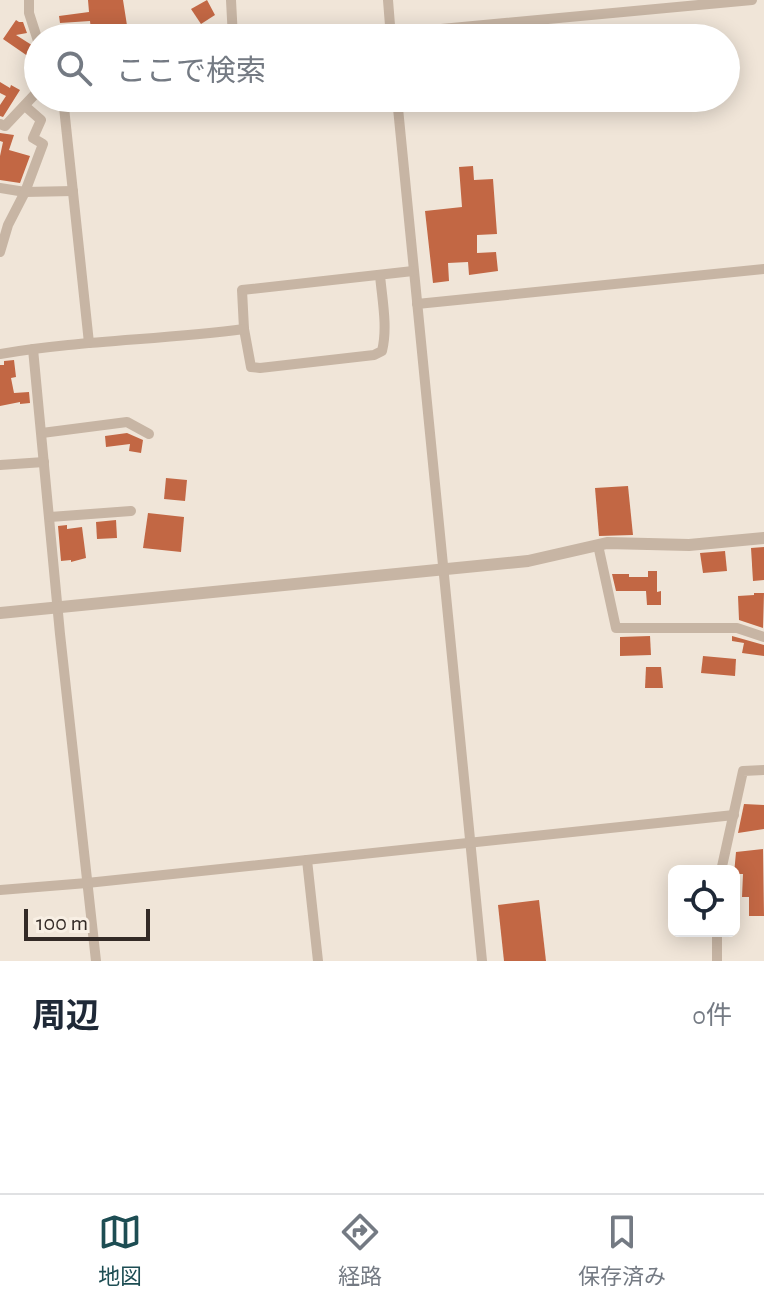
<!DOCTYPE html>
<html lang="ja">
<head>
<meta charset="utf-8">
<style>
	body { margin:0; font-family:"Alegreya Sans","Noto Sans JP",sans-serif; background:#f6f6f7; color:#1f2937 }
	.controls { position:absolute; right:24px; bottom:24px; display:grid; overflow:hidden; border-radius:12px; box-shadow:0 4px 20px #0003 }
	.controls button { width:72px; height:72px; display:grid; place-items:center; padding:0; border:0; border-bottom:2px solid #e0e1e3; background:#fff; color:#1f2937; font:40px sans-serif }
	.scale { position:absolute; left:24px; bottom:20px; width:126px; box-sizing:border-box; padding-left:8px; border:4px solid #332a26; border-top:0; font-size:22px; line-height:28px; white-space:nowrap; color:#332a26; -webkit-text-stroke:6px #f8efe4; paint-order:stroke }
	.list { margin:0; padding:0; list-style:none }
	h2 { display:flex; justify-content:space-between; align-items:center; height:104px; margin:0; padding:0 32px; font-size:34px }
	h2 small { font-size:26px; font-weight:400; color:#747a83 }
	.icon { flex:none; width:44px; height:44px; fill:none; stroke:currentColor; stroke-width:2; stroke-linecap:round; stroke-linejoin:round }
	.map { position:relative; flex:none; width:764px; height:961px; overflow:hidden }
	.search { position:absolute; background:#fff; box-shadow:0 4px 20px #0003; left:24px; right:24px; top:24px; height:88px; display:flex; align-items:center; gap:20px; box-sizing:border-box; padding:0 28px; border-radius:44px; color:#747a83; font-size:30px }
	.sheet { height:232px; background:#fff }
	nav { display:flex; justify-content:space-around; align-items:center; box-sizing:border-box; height:112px; border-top:2px solid #e0e1e3; background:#fff; font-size:22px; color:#747a83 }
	nav a { display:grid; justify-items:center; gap:4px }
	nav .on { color:#1d4d53 }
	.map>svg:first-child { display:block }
	.building { fill:#c26744 }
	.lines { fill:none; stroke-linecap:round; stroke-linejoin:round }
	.minor { stroke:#c7b5a4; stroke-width:10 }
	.tertiary { stroke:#c7b5a4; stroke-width:12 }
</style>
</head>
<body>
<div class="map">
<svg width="764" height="961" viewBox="0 0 764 961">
	<rect width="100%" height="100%" fill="#f0e5d8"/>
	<g class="building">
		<path d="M88,0h35l6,38h-37l-2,-17 -30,2 -1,-7 30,-4z"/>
		<path d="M207,0l8,15 -14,9 -10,-15z"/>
		<path d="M16,20l3,2h4l4,11 -11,2 22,14v20l-9,-6 3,-4 -29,-20z"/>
		<path d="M0,82l10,6 1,-3 9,5 -17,27 -3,-1v-11l6,-9 -6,-3z"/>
		<path d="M0,133l14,2 -5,15 21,6 -10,27 -20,-3v-24l3,-14 -3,-1z"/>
		<path d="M473,166l1,14 19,-1 4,55 -20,1v18l19,-1 2,19 -29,4 -1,-13 -20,1 1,18 -16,2 -8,-72 37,-4 -3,-40z"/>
		<path d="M14,360l2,17 -5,1 3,15 15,-1 1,11 -10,1v-2l-20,4v-41h4v-4z"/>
		<path d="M127,433l16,7 -2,13 -12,-2 1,-7 -24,3 -1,-11z"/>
		<path d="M166,478l21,2 -2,21 -21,-2z"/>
		<path d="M628,486l5,49 -34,1 -4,-48z"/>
		<path d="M148,513l36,4 -3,35 -38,-4z"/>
		<path d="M116,520l1,18 -20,1 -1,-17z"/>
		<path d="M67,525v4l15,-2 4,31 -15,4v-2l-10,1 -3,-35z"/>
		<path d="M764,547v33l-11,1 -2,-33z"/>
		<path d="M725,551l2,20 -24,2 -3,-20z"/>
		<path d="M648,571h9v21l4,-1v14h-14l-1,-14h-30l-4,-17h17v3h19z"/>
		<path d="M754,593h10l-1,35 -24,-8 -1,-24 16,-1z"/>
		<path d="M650,636l1,19 -31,1v-19z"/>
		<path d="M732,636l32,9v11l-22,-3 2,-10 -12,-2z"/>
		<path d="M703,656l33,3 -1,17 -34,-3z"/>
		<path d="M646,667h15l2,21h-18z"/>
		<path d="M744,804l20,1v24l-26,4z"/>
		<path d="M763,849l1,67h-15v-19h-7l1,-23h-9l2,-22z"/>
		<path d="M539,900l7,61h-42l-6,-56z"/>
	</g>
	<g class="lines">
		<g class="minor">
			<path d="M29,0v13l9,28"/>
			<path d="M231,0l2,38"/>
			<path d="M388,0l3,38"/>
			<path d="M345,38l407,-38"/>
			<path d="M63,98l26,245"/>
			<path d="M397,98l85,863"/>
			<path d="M0,124l5,2 33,-35"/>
			<path d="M0,188l25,4 48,-1"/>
			<path d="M0,252l8,-27 17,-33 18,-48 -10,-6 8,-18 -16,-14"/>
			<path d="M380,275c2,24 8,52 2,76l-8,4 -114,13 -9,-1 -7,-38 -2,-39 171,-19"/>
			<path d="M417,304l347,-35"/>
			<path d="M33,349l27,285 36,327"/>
			<path d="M0,354c81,-14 163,-14 244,-25"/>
			<path d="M42,433l85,-11 22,12"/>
			<path d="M0,465l44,-3"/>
			<path d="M50,517l81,-6"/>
			<path d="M598,545l18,83h121l27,9"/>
			<path d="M307,860l11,101"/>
			<path d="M721,871l22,-100 21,-1"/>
			<path d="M0,890l87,-7 647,-68"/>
			<path d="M717,961v-30"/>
		</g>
		<path class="tertiary" d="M0,613l528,-52 79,-18 82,2 75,-7"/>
	</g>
</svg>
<div class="controls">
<button><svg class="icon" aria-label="locate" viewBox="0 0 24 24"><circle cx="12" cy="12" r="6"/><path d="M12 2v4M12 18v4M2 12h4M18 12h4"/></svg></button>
</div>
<div class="scale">100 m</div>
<div class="search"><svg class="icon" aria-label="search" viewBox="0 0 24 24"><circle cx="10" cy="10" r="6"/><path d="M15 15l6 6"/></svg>ここで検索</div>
</div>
<section class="sheet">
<h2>周辺<small>0件</small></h2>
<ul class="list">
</ul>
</section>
<nav>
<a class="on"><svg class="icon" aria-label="map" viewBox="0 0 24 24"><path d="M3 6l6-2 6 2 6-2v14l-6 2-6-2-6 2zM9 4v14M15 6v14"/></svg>地図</a>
<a><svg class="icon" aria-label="directions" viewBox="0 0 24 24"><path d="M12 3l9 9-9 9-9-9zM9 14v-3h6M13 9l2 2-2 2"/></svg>経路</a>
<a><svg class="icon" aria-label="saved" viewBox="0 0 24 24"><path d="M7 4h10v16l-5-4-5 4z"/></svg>保存済み</a>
</nav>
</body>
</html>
